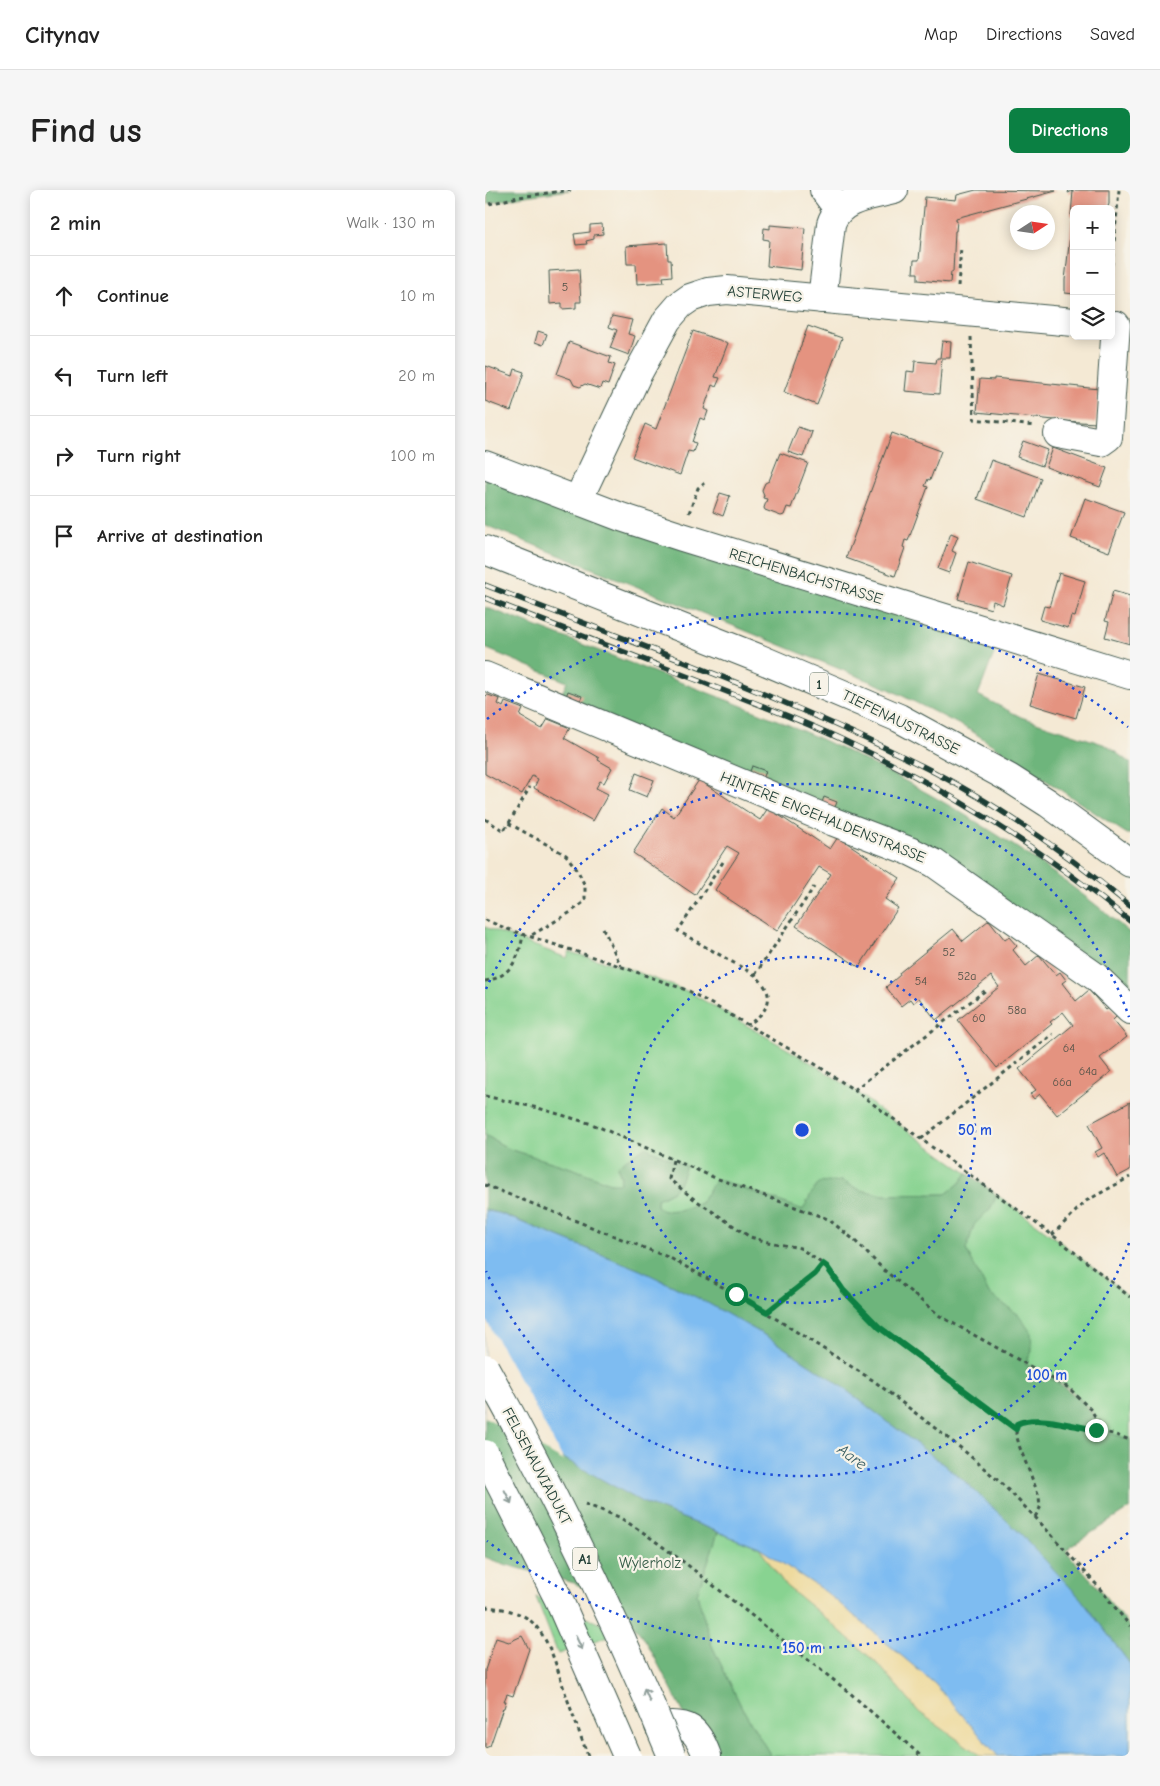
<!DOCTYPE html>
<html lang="en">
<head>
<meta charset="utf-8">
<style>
	body { margin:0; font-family:"Comic Neue",sans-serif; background:#f6f6f6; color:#222 }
	.controls { position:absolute; right:15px; top:15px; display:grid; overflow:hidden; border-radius:8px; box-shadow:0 2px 12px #0003 }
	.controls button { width:45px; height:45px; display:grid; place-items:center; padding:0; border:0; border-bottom:1px solid #e0e0e0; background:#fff; color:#222; font:25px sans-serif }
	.compass { position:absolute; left:525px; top:15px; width:45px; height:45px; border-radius:50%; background:#fff; box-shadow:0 2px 12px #0003; rotate:78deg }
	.stop { position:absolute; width:15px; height:15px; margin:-11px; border:4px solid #0b8043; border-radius:50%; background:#fff }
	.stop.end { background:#0b8043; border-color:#fff; box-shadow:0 1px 5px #0008 }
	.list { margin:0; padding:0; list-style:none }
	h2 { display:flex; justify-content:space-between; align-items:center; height:65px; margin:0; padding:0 20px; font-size:21px }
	h2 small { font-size:16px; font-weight:400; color:#767676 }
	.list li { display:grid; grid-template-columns:32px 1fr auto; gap:15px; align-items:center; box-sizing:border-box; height:80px; padding:0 20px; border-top:1px solid #e0e0e0 }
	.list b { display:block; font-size:19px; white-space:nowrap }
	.list em { font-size:16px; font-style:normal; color:#767676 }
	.icon { flex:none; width:28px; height:28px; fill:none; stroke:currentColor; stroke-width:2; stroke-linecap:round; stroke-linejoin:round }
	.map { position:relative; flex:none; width:645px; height:1566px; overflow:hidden; border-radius:8px }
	header { display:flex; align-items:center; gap:30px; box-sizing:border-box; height:70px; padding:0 25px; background:#fff; border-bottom:1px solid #e0e0e0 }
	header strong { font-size:24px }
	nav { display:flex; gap:28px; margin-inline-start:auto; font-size:18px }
	.intro { display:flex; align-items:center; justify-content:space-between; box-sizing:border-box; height:120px; padding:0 30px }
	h1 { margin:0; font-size:35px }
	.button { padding:12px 22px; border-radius:8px; background:#0b8043; color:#fff; font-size:18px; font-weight:700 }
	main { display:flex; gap:30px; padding:0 30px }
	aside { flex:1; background:#fff; border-radius:8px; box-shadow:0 2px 12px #0003 }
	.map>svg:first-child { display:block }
	.green { fill:#88d391; stroke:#548862 }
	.forest { fill:#6eb57b; stroke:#467958 }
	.sand { fill:#eeda9e; stroke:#868c69 }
	.water { fill:#7ebcf1; stroke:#4e7c92 }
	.pier { fill:#f4e9d4 }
	.building { fill:#e49380 }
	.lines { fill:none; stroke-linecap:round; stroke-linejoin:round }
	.minor-casing { stroke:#3f574c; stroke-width:30 }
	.major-casing { stroke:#3f574c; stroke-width:30 }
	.path { stroke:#3f574c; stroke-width:3; stroke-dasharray:4 4; stroke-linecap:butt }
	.minor { stroke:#fff; stroke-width:28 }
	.major { stroke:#fff; stroke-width:28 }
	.rail-casing { stroke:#1f3d34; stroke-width:5.5 }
	.rail { stroke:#f7f3e8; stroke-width:4; stroke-dasharray:11; stroke-linecap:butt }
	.highway-bridge-casing { stroke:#3f574c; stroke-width:30; stroke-linecap:butt }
	.highway-bridge { stroke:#fff; stroke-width:28 }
	.oneway { stroke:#8f9e9a }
	.route { stroke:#0b8043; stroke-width:6 }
	.ring { fill:none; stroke:#1d4ed8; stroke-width:2.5; stroke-dasharray:2.5 5 }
	.labels { text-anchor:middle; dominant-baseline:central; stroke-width:4.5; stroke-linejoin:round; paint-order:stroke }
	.number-label { font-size:12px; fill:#505247 }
	.shield { fill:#f7f3e8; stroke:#60746a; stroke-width:1 }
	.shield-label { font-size:14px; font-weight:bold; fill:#1f3d34 }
	.street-label { font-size:15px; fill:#1f3d34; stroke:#f7f3e8 }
	.park-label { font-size:15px; fill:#345b47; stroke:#f7f3e8 }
	.water-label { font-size:16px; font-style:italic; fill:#375d63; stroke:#f7f3e8 }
	.centre { fill:#1d4ed8; stroke:#f7f3e8; stroke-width:2.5 }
	.ring-label { font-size:15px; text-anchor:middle; font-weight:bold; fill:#1d4ed8; stroke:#f7f3e8; stroke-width:4.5; stroke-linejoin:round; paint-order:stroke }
</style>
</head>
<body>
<header>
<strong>Citynav</strong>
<nav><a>Map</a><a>Directions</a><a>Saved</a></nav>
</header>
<div class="intro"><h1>Find us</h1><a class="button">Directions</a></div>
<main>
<aside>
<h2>2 min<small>Walk · 130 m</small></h2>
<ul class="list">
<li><svg class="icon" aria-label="ahead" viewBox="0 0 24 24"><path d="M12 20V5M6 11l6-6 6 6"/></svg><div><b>Continue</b></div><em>10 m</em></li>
<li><svg class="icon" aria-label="left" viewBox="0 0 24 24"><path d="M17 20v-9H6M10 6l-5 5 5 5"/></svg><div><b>Turn left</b></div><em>20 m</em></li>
<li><svg class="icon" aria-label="right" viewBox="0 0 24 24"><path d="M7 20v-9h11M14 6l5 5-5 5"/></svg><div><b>Turn right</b></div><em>100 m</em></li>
<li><svg class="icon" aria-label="arrive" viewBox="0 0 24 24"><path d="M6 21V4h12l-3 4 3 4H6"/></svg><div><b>Arrive at destination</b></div></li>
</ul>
</aside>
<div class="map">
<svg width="645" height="1566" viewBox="0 0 645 1566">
	<rect width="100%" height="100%" fill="#f7f3e8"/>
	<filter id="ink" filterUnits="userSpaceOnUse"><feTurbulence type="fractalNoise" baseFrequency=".02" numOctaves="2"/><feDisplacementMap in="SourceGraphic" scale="10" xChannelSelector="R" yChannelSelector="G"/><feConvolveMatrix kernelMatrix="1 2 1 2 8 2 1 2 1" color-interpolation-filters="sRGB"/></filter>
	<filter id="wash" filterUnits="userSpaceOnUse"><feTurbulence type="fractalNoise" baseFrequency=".0096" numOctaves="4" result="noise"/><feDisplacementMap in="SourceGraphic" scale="20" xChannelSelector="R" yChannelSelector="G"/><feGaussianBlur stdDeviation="1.12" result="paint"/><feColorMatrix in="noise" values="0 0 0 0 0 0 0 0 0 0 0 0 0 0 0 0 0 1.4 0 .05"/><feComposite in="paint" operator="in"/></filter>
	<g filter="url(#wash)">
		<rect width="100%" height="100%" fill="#f4e9d4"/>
		<g class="green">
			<path d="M0,737l82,31 2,-6 52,14 68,26 126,73 39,25 40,31 73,52 -7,10 -14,11 -62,1 -24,-5 -18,-9 -31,13 -7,16 -88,-31 -15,24 -22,7 -16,1 -6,-5v-7l16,-8 13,-25 -41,-19 -28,19 4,10 -1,8 -10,-1 -36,-14 -65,-20 -24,-14z"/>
			<path d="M512,1005l62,46 71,56v142l-33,-9 1,-9 -7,-11 -22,-22 -43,-25 6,-12 -13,-36 -30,-21 -23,-44 8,-25 16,-16z"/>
			<path d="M233,1342l41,16 27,38 36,29 57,50 40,47 62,44h-210l-30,-50 -29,-60 -15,-52z"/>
			<path d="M51,1407l84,35 -62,22z"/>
		</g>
		<g class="forest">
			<path d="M0,0h84l-51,7 -30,7 -1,-11 -2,1z"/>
			<path d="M0,286l512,170 -19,49 43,22 85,28 24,18v71h-3l-157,-104 -81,-41 -404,-164z"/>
			<path d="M0,417c61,23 122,47 184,71 58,22 118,44 175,72 102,49 200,109 286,183v75l-172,-129 -402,-173 11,-24 -82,-34z"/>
			<path d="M0,945l24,14 65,20 36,14h10l1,-7 -4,-10 28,-19 41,19 -6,16 -7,9 -16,8v7l6,5 16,-1 22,-7 15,-24 87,31 8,-16 8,-11 23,-2 18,9 24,5 62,-1 14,-11 7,-10 30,22 -7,14 -16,16 -8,25 23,44 30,21 12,18 1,18 -7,13c30,17 52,27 72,57l-2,10 18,3 17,6v68l-59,38 -5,5 29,33 35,43v37l-49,-65 -61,-65 -59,-56 -128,-98 -67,-44 -62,-35 -64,-31 -138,-56 -17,-4z"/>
			<path d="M0,1224l157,88 76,30 -21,62 15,52 29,60 30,50h-58l-24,-33 -43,-82 -29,-36 -43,-22 -74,-20 -15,-6z"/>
		</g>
		<path class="sand" d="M157,1312l152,20 271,234h-84l-62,-44 -40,-47 -57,-50 -36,-29 -27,-38z"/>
		<path class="water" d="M0,1020l16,4 139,56 64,31 62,35 67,44 128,98 60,56 60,65 49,65v92h-132l-63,-72 -109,-92 -67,-44 -117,-46 -157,-88z"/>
		<path class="pier" d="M0,1128l44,78 35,65 -79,-44z"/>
		<g id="blocks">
			<g class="building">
				<path d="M491,0l80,1 -100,27v3h1l-1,10h-1l-2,41h-2l-1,11 -32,-3v-7h-5l1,-13h5l6,-63 31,3 1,-5z"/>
				<path d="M584,0h40v14l-2,5h-33v7l-3,-1 2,-24 -5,2z"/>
				<path d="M587,29h2v75l-9,-1v-13z"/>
				<path d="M117,34l1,10 -9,1v4l-8,2 1,3 -11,1 -2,-11 16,-2v-7z"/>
				<path d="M285,35l35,3 -4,42 -34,-4 2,-26 -6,-1 1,-11 6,1z"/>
				<path d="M182,53l1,17h3l1,16 -9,1 1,5 -27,2 -1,-20h-9l-1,-18z"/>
				<path d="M94,79l2,33h-5v6l-14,1v-6l-12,1 -1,-33z"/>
				<path d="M127,126l20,4 -4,14 7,2 -6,19 -19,-7 7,-18 -8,-3z"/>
				<path d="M323,136l34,12 -25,67 -33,-13z"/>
				<path d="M53,141l9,3 -4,11 -8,-3z"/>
				<path d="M208,141l35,12 -13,34 5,1 -4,9 -4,-2 -8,24 4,2 -3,9 -5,-2 -8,24 4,1 -3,9 -5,-1 -8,24 -48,-18 13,-33 11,5z"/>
				<path d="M457,151l9,1 -1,16h-8l-3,36 -34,-3 2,-20 7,1 1,-11 21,2 1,-5h3z"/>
				<path d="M84,152l42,15 -2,6 6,2 -7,20 -6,-2 -2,6 -15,-5 -5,3 -6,-2 -3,-6 -14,-5z"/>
				<path d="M1,176l27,10 2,-7 9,3 -13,39 -26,-10z"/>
				<path d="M509,188l105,11 -3,34 -32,-2 -87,-9 3,-33 14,1z"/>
				<path d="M313,237l14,5 -9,25 -15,-5z"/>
				<path d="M407,243l49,18 -11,29 -2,-1 -3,7 3,1 -20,54 -3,-1 -2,7 2,1 -10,28 -49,-18z"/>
				<path d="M538,251l25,9 -6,16 -25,-9z"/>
				<path d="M568,258l54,20 -7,19 -54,-20z"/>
				<path d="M295,263l28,10 -17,45 -4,-1 -3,8 -3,1 -16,-6 -1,-2 3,-9 -4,-1 1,-3 -2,-5 3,-7 4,-2z"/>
				<path d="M506,270l50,18 -14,39 -50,-18z"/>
				<path d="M235,303l10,3 -7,20 -10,-4z"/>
				<path d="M600,308l39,14 -15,40 -38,-14z"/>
				<path d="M466,343l7,3 -6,15 4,2 -7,20 -11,-4z"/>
				<path d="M484,372l43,14 -9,29 -10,-4 -2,8 -33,-10z"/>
				<path d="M574,383l26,8 -10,36 -4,-1 -3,12 -28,-8 4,-14 5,1z"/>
				<path d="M628,401l17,5v48l-25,-7 4,-15 -4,-1z"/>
				<path d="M554,484l46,13 -9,31 -46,-14z"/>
				<path d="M83,501l14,5 -3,8 -14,-5z"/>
				<path d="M3,505l12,4 -2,5 5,3 2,-5 18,7 -3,7 22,13 6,-10 22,9 -6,10 35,20 -1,2 14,8 -8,15 -4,-2 -4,7 12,6 -15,27 -59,-33 4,-9 -6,-3 -10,18 -37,-20v-78z"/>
				<path d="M267,576l14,5 -3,8 -14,-5z"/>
				<path d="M151,583l18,7 -7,17 -17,-7z"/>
				<path d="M214,590l61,40 8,-12 62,41 8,-12 62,41 -15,21 13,9 -39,59 -63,-41 35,-52 -12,-7 -42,64 -62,-41 24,-37 -12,-7 -32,49 -62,-42 29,-45 12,9z"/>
				<path d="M339,607l13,5 -3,8 -13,-5z"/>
				<path d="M504,730l16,20 4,-3 8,9 -4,4 13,16 13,-11 17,20 4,-3 6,8 -4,3 14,18 13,-11 17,20 4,-3 7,9 -4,4 14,17 -27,21 11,14 -54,43 -17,-21 -6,5 -4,-5 6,-4 -17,-21 54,-44 -10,-13 -13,10 2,2 -55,44 -39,-48 41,-33 -8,-11 -55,44 -17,-22 -6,5 -3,-4 -9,7 -15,-19 14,-12 -1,-2 54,-44 10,12z"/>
				<path d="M645,912v68l-13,7 -13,-24 -6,4 -3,-5 7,-4 -13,-24z"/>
				<path d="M37,1446l7,13 -16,47 -6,-2 -3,7h2l-2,7h-1l-13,38 -5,2v-78l11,-32 13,4z"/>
			</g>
		</g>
	</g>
	<g filter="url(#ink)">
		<use href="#blocks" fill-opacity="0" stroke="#3f574c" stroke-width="1"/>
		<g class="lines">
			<defs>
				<g id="minor">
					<path d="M339,0l14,19"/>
					<path d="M337,109l9,-75c8,-26 40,-28 63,-34"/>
					<path d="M573,244l43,8 7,-5 8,-112"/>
					<path d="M0,275l136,52 61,20 448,138"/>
					<path d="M93,310l59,-125 30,-55 13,-15 10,-7 18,-6 19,-2 347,32"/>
					<path d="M0,486l349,146 78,30 22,11 162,114 34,33"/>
					<path d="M174,1536c29,-4 38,2 48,30"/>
				</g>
				<path id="major" d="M0,360l273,108 141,60 110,60 39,25 82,60"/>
			</defs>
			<use href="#minor" class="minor-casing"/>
			<use href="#major" class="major-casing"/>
			<g class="path">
				<path d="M4,14l29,-7 53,-7"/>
				<path d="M626,83l8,-83"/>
				<path d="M473,96l3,-39"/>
				<path d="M486,147l3,82 61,7"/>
				<path d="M204,323l9,-25 6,-5"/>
				<path d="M0,629l19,12 4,-8 58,32 12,16 7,15v15l-14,11 -41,24"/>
				<path d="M24,633l21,-36"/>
				<path d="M238,672l-45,69 77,44c22,21 15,34 -7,50"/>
				<path d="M0,730l25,10 101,33 78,28 59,34 67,39 39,26 205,150 71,57"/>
				<path d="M118,738l18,38"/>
				<path d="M270,785l59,-88"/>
				<path d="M0,791c26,-4 34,-23 38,-46"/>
				<path d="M369,900l132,-100"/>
				<path d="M0,906l53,12 54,16 121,53 115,42 25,20 31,31 56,46 129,72 22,22 7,11 -2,10"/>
				<path d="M436,949l132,-105"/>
				<path d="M188,970l-4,19 25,20 56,38 18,5 32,6 27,19 16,23 36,37 137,102"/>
				<path d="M0,995l185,73 78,43 126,80 88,68 39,34 34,34 61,67 34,42"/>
				<path d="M567,1045l34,-34 44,-24"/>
				<path d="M282,1122l48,-38 8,-10"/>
				<path d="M100,1314l34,13 25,16 41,30 165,130 71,63"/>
				<path d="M550,1327l5,-9 -1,-12 -19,-48 -4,-14 1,-10 9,-4 19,1 68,13 17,6"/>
				<path d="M0,1417c15,1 35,4 47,15 20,20 26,51 35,76 7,20 14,39 21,58"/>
			</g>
			<use href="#minor" class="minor"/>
			<use href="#major" class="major"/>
			<defs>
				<g id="rail">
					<path d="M0,395c151,59 305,113 449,187 69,36 136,84 196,134"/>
					<path d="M0,408c74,29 148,58 222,86 45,18 92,35 136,56 103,48 199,109 287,181"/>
				</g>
			</defs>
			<use href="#rail" class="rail-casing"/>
			<use href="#rail" class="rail"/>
			<defs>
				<g id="highway-bridge">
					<path d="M0,1178c70,126 132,254 187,388"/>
					<path d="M0,1264l73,144 69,158"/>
				</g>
			</defs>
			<use href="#highway-bridge" class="highway-bridge-casing"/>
			<use href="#highway-bridge" class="highway-bridge"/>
		</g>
		<defs><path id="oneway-shaft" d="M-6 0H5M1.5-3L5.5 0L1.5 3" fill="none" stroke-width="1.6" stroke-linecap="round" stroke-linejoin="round" transform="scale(1.25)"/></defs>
		<g class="oneway">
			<use href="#oneway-shaft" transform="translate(23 1307) rotate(63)"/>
			<use href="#oneway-shaft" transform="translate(94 1453) rotate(65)"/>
			<use href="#oneway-shaft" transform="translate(162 1505) rotate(-113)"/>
		</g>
	</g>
	<g class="lines" filter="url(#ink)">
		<path class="route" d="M251,1104l31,18 48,-38 8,-10 4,3 16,23 36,37 137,102 1,-5c19,-10 57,2 79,6"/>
	</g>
	<g class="ring">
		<circle cx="317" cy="940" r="173"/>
		<path d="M644 1053A346 346 0 0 1 1 1081M1 799A346 346 0 0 1 644 827"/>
		<path d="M643 1343A518 518 0 0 1 2 1351M2 529A518 518 0 0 1 643 537"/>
	</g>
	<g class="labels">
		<g class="number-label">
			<text x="80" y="97">5</text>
			<text x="464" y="762">52</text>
			<text x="482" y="786">52a</text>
			<text x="436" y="791">54</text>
			<text x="532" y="820">58a</text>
			<text x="494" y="828">60</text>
			<text x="584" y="858">64</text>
			<text x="603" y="881">64a</text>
			<text x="577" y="892">66a</text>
		</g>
		<g class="shield">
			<rect x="325" y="482.5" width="18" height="23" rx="4"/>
			<rect x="87.5" y="1357.5" width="25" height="23" rx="4"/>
		</g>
		<g class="shield-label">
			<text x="334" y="494">1</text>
			<text x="100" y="1369">A1</text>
		</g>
		<g class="street-label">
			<text transform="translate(280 104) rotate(5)">ASTERWEG</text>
			<text transform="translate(321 386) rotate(17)">REICHENBACHSTRASSE</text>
			<text transform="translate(416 532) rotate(26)">TIEFENAUSTRASSE</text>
			<text transform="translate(338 627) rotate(22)">HINTERE ENGEHALDENSTRASSE</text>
			<text transform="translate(52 1276) rotate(62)">FELSENAUVIADUKT</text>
		</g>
		<g class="park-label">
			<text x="165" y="1373">Wylerholz</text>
		</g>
		<g class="water-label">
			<text transform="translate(367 1267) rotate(37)">Aare</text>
		</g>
	</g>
	<circle cx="317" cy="940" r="8" class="centre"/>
	<g class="ring-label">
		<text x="490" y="945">50 m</text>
		<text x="562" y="1190">100 m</text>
		<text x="317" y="1463">150 m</text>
	</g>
</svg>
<div class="controls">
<button>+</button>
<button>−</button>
<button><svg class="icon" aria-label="layers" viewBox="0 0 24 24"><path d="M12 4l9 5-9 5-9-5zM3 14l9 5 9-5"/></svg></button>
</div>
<svg class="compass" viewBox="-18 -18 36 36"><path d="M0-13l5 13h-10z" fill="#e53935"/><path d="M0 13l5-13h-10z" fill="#767676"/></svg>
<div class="stop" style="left:251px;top:1104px"></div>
<div class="stop end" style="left:611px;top:1240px"></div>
</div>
</main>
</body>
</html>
